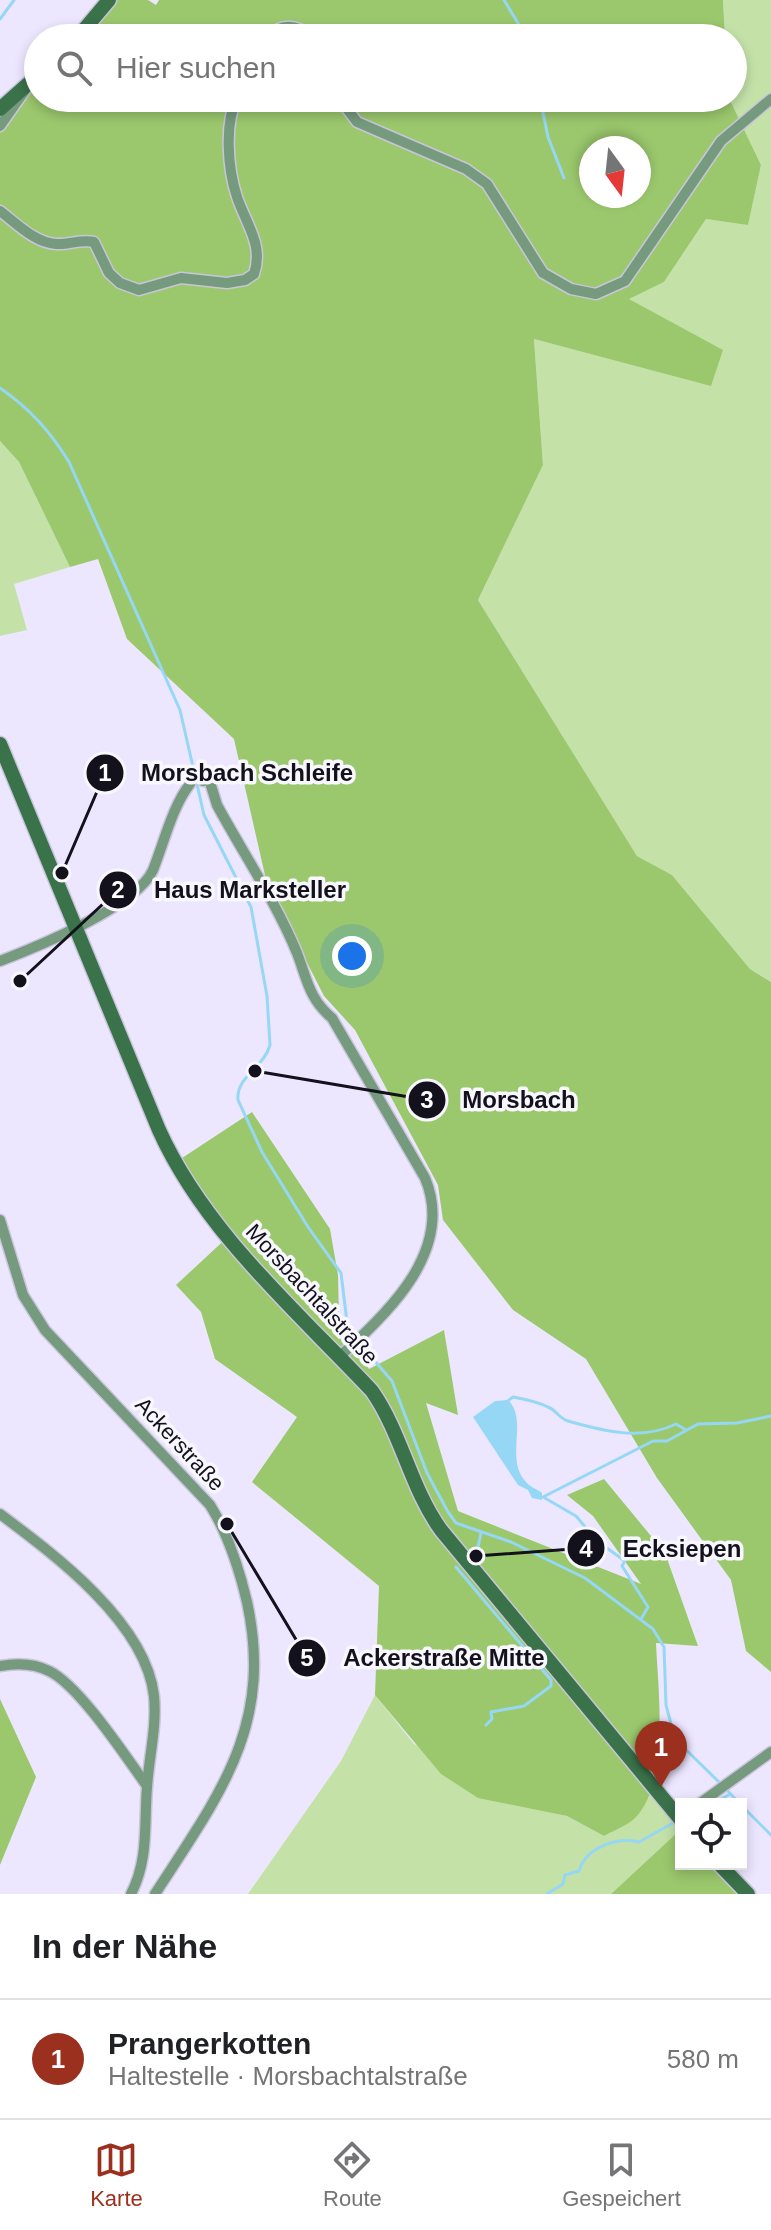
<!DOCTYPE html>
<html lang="de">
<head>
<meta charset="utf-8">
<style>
	body { margin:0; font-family:Helvetica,sans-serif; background:#f6f6f6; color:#202124 }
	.controls { position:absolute; right:24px; bottom:24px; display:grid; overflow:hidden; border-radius:0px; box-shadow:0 4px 12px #0003 }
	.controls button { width:72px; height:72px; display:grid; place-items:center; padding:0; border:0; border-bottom:2px solid #e0e0e0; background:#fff; color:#202124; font:40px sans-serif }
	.compass { position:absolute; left:579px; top:136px; width:72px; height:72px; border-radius:50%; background:#fff; box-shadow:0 4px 12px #0003; rotate:165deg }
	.you { position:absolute; left:352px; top:956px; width:28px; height:28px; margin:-20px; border:6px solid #fff; border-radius:50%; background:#1a73e8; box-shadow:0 0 0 12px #1a73e833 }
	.badge { display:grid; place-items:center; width:52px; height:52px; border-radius:50%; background:#9a301d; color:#fff; font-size:26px; font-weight:700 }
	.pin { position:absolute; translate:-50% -66px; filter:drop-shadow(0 2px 4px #0008) }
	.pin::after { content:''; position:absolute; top:42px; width:28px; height:24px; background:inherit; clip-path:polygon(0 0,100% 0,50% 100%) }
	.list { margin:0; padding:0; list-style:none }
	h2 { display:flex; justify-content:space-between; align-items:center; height:104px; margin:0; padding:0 32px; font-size:34px }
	h2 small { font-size:26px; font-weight:400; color:#757577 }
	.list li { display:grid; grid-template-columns:52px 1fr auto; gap:24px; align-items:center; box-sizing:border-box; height:120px; padding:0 32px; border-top:2px solid #e0e0e0 }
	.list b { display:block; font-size:30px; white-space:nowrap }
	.list p { margin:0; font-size:26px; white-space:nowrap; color:#757577 }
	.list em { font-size:26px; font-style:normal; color:#757577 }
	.icon { flex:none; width:44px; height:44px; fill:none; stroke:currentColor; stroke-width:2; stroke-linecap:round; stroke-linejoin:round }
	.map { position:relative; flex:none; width:771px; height:1894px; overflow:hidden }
	.search { position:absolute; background:#fff; box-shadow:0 4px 12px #0003; left:24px; right:24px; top:24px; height:88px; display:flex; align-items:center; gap:20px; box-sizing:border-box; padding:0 28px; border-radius:44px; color:#757577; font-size:30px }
	.sheet { height:224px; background:#fff }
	nav { display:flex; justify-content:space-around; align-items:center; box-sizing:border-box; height:112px; border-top:2px solid #e0e0e0; background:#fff; font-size:22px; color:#757577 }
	nav a { display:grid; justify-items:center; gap:4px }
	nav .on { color:#9a301d }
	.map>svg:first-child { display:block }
	.green { fill:#c4e2a8 }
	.forest { fill:#9bc86d; fill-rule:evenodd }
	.water { fill:#96d7f5 }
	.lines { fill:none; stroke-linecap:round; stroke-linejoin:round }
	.stream { stroke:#96d7f5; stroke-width:3 }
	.street-casing { stroke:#c9c5db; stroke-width:13 }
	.secondary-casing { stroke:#c9c5db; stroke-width:17 }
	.street { stroke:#759a7d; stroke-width:10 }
	.secondary { stroke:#3a724a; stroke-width:14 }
	.labels { text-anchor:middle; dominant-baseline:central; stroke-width:7; stroke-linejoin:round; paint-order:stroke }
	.street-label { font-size:22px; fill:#13111b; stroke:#f8f7fd }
	.leader { fill:none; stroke:#13111b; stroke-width:3 }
	.callout-dot { fill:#13111b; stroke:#f8f7fd; stroke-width:3 }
	.mark-label { font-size:24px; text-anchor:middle; font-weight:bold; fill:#fff }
	.callout-label { font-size:24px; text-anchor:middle; font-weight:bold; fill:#13111b; stroke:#f8f7fd; stroke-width:7; stroke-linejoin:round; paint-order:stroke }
</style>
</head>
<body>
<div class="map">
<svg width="771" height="1894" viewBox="0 0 771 1894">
	<rect width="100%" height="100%" fill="#ece7ff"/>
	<g class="green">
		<path d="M723,0h48v982l-21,-13 -78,-94 -35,-19 -159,-256 65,-135 -9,-126 177,46 11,-35 -94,-51 36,-17 42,-63 42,5 13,-59 -32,-67h4v-60h-8z"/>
		<path d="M0,441l19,21 51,105 -56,17 13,46 -27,6z"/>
		<path d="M375,1695l39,49 118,64 35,8 37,20 48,-46 29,32v7l-70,65h-363l93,-133z"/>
	</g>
	<g class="forest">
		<path d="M109,0h39l8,5 3,-5h564l2,38h-650z"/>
		<path d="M38,74v24h691l32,67 -13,60 -42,-6 -42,63 -35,17 94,51 -12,36 -177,-47 9,126 -65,135 159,256 35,19 78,94 21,13v690l-25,-21 -15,-71 -74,-102 -71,-119 -73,-49 -70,-90 -5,-35 -83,-155 -31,-34 -57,-112 -33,-145 -107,-100 -29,-80 -28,8 -51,-105 -19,-21v-317zM591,148h48v48h-48z"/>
		<path d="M252,1112l78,117 8,46 1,44 30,50 75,-39 14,85 -32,-12 32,108 183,73 -48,-68 -26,-21 37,-16 61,74 33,93 -42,-3c2,47 14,137 -20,174 -7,8 -22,13 -32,19l-37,-20 -89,-18 -37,-24 -66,-79 4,-109 -127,-104 45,-65 -82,-58 -14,-47 -25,-27 56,-52 -20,-20 -33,-53z"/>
		<path d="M0,1699l36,78 -36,88z"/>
		<path d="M681,1829v35h36l30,30h-136z"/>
	</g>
	<path class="water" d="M508,1400c21,20 -4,59 18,82 4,5 11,7 16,11v7l-10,-2 -4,-8 -10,-5 -45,-68 22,-16z"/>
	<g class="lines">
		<g class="stream">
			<path d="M504,0l23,38"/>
			<path d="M0,19l14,-19"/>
			<path d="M540,98l8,39 16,41"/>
			<path d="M0,388c30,21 50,43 69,74l111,248 24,105 47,92 16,89 3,49c-6,23 -34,31 -32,55l24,52 46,75 33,46 6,49 8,16 37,43 35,92 21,39 8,11 55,19 74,36 68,51 11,18 2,58 9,34 46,45"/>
			<path d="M505,1403l8,-6c11,2 25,5 35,10 8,3 12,12 20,14 35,10 73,20 108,3l10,6"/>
			<path d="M476,1556l5,-23"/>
			<path d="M456,1567l95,113v6l-27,20 -33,6 1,7 -6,6"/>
			<path d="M641,1619l7,-12 -26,-41 3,-5 -28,-20 -21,-25 -33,-19 110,-56h14l31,-17 39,-1 34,-7"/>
			<path d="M726,1789l14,15"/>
			<path d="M712,1804l18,-10"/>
			<path d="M741,1805l30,30"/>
			<path d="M547,1894l16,-10 2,-9 14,-4c7,-24 38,-34 60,-29l34,-19"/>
		</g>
		<defs>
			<g id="street">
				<path d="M268,38c14,-17 31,-12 47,0"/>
				<path d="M339,98l18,24 109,47 21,15 56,89 28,16 25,5 29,-13 96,-140 50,-42"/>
				<path d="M0,126l26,-37"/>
				<path d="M0,211c16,12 35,32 56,33 13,1 24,-5 38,-2l15,31 11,10 19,7 42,-12 46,5 18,-3 9,-6c10,-29 -8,-50 -17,-77 -9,-27 -13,-73 0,-99"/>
				<path d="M203,781l6,-2 8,26c26,48 59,97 80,148 10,26 12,46 35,65l93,160c30,71 -36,135 -85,178"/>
				<path d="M0,961c37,-14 137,-55 153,-91 11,-27 19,-63 37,-86"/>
				<path d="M0,1220l23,75 22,35 165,175c18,29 29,63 37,97 27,124 -28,193 -92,292"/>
				<path d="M0,1514c55,41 146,109 154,182 3,31 -5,60 -7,91 -3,37 2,72 -16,107"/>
				<path d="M0,1666c17,-3 33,-3 49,5 30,14 77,86 98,115"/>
				<path d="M699,1804l72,-52"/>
			</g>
			<g id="secondary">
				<path d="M77,38l32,-38"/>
				<path d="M0,109l38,-34"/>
				<path d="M0,744l159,386c46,102 137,180 213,261 30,43 38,96 69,139l240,290"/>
				<path d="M719,1864l29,30"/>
			</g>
		</defs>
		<use href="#street" class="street-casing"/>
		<use href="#secondary" class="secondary-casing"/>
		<use href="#street" class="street"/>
		<use href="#secondary" class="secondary"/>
	</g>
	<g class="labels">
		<g class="street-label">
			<text transform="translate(312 1294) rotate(47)">Morsbachtalstraße</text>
			<text transform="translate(180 1444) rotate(47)">Ackerstraße</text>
		</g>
	</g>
	<path class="leader" d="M62 873L105 773M20 981L118 890M255 1071L427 1100M476 1556L586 1548M227 1524L307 1658"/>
	<g class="callout-dot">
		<circle cx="62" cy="873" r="8"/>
		<circle cx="20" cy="981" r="8"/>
		<circle cx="255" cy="1071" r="8"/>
		<circle cx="476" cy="1556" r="8"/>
		<circle cx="227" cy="1524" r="8"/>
		<circle cx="105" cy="773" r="20"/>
		<circle cx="118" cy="890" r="20"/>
		<circle cx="427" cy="1100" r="20"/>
		<circle cx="586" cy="1548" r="20"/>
		<circle cx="307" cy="1658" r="20"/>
	</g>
	<g class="mark-label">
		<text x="105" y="781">1</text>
		<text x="118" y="898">2</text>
		<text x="427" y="1108">3</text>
		<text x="586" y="1557">4</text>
		<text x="307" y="1666">5</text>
	</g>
	<g class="callout-label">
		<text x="247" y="781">Morsbach Schleife</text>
		<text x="250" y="898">Haus Marksteller</text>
		<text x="519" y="1108">Morsbach</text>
		<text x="682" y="1557">Ecksiepen</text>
		<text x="444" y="1666">Ackerstraße Mitte</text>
	</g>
</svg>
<div class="controls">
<button><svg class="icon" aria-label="locate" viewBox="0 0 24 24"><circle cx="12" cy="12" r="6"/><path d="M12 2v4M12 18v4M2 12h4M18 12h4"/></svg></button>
</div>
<svg class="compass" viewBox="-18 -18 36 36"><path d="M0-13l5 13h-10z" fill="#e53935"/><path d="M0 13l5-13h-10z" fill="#757577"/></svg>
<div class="you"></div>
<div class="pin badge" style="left:661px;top:1787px">1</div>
<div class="search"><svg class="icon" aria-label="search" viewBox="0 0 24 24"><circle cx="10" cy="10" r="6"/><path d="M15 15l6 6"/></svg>Hier suchen</div>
</div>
<section class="sheet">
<h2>In der Nähe<small></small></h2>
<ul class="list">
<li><span class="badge">1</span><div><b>Prangerkotten</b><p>Haltestelle · Morsbachtalstraße</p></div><em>580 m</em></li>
</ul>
</section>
<nav>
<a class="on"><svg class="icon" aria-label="map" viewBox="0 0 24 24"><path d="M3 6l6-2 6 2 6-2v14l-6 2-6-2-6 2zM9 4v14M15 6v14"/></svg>Karte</a>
<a><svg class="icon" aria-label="directions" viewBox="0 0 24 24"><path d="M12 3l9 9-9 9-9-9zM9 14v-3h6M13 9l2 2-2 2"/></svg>Route</a>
<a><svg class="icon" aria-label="saved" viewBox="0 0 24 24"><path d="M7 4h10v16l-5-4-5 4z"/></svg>Gespeichert</a>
</nav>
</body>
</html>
